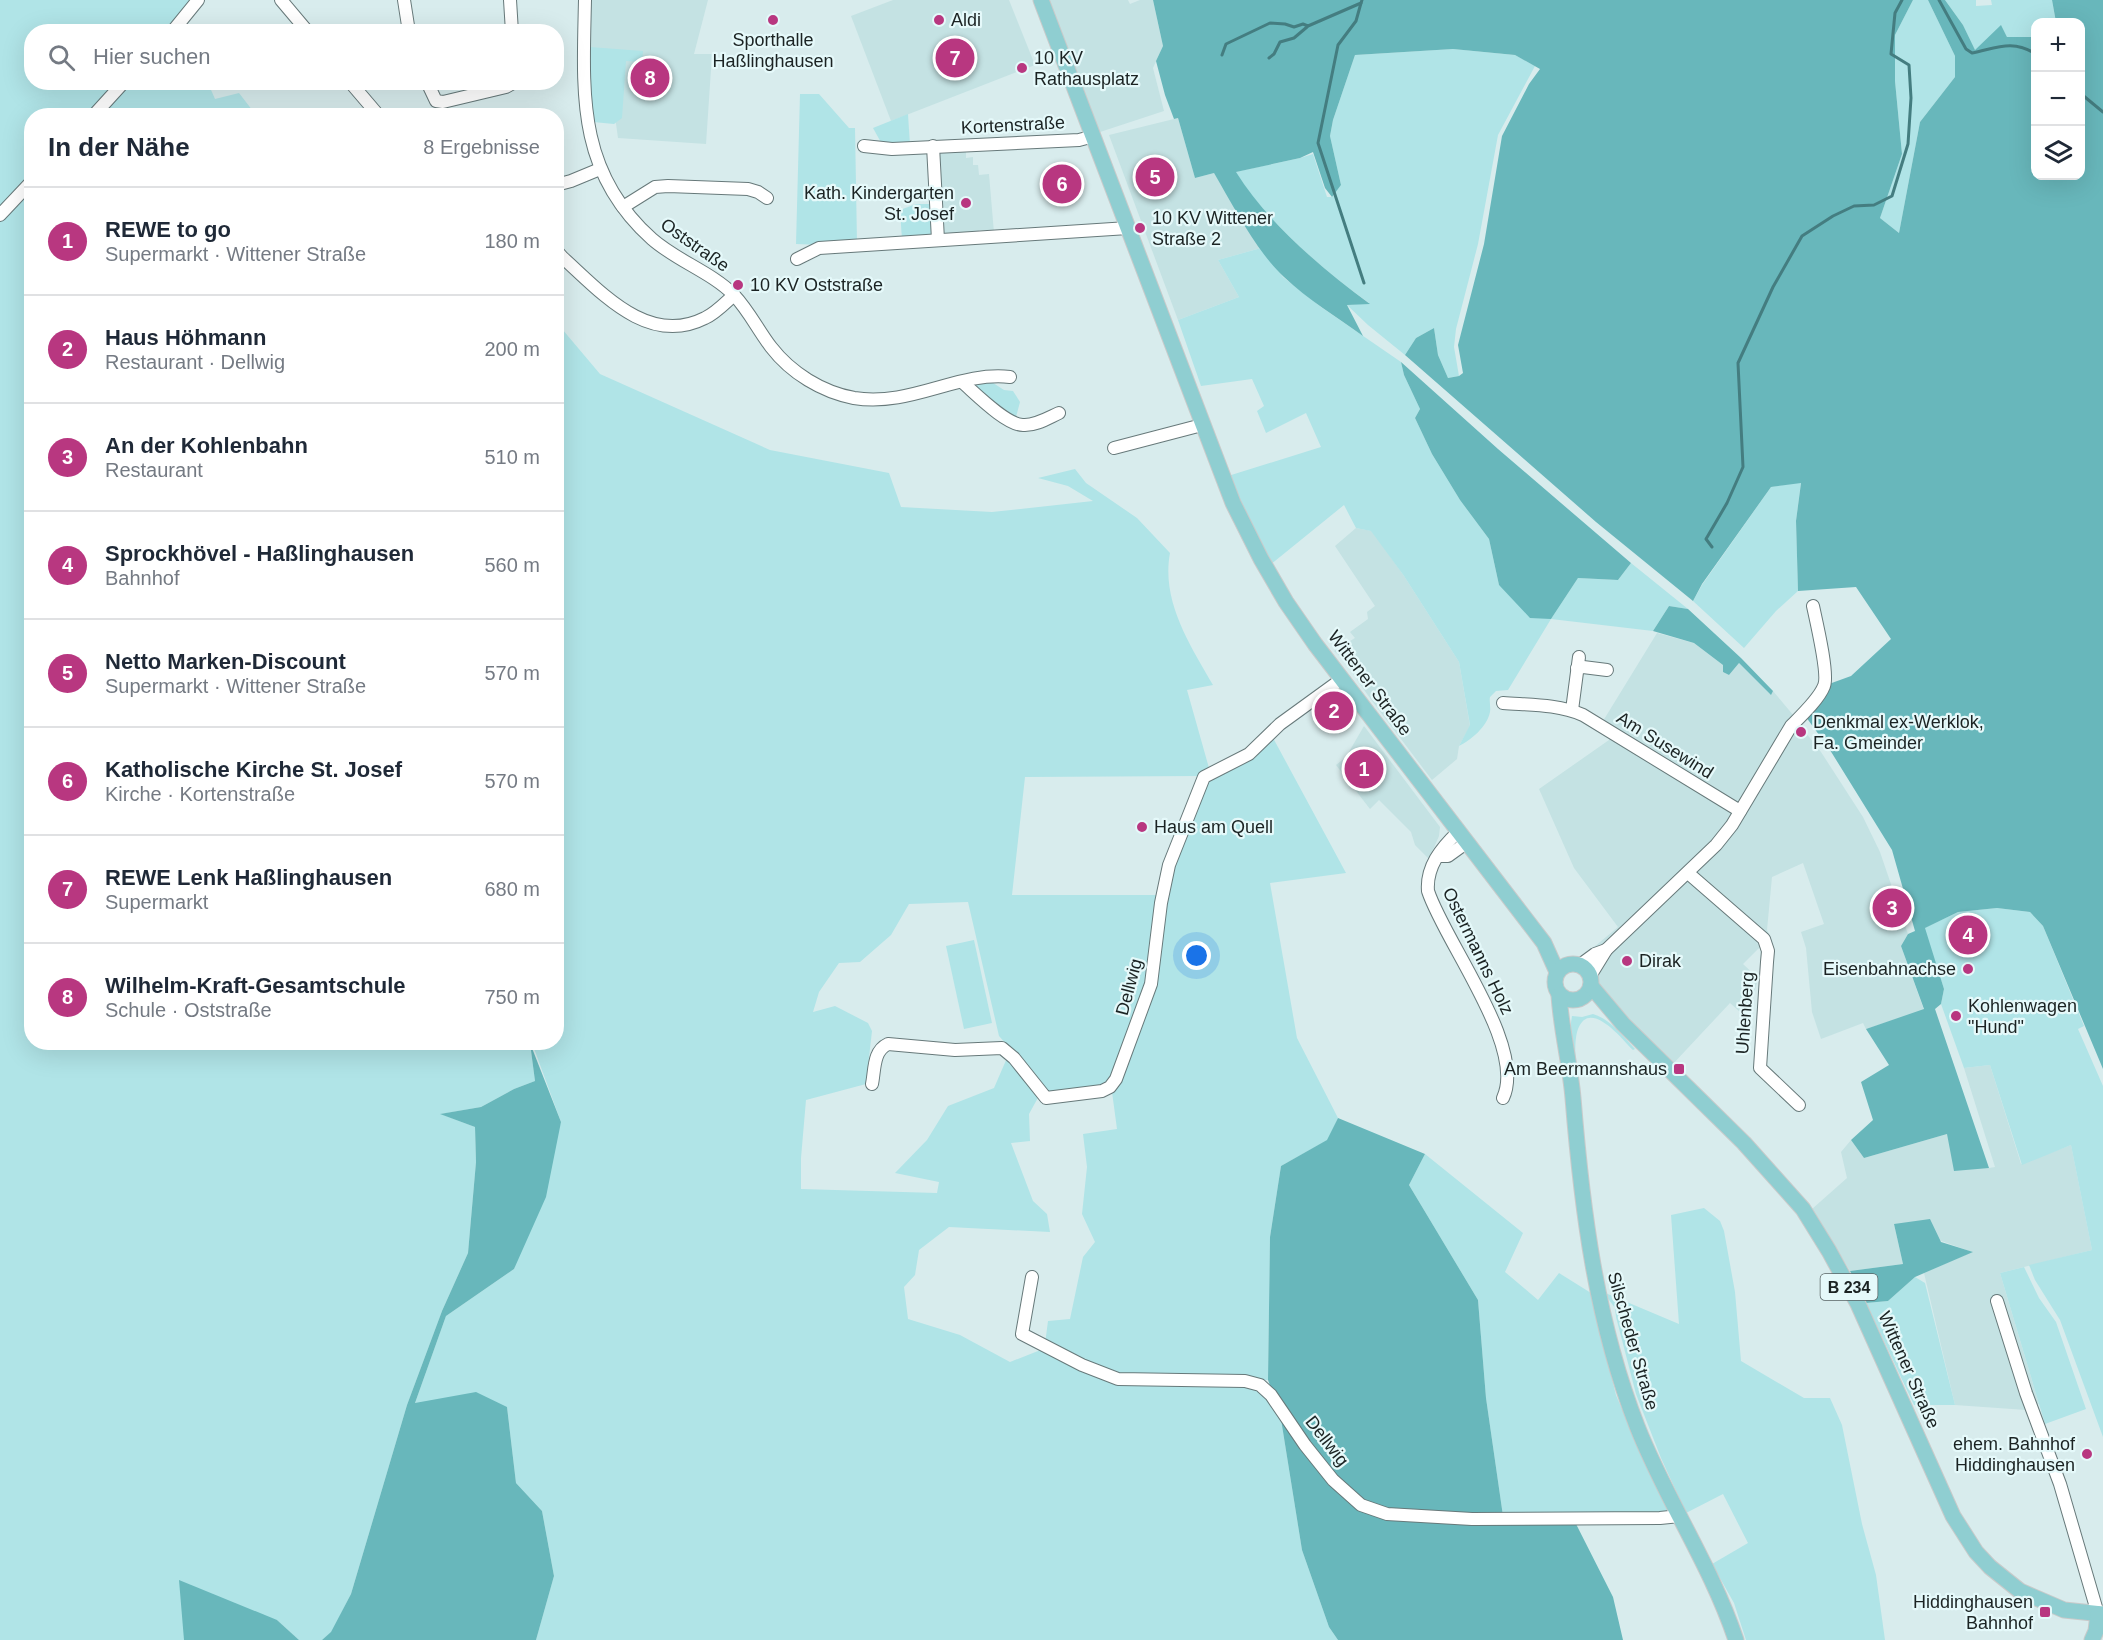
<!DOCTYPE html>
<html lang="de">
<head>
<meta charset="utf-8">
<style>
	body { margin:0; font-family:Helvetica,sans-serif; background:#f6f6f7; color:#1f2937 }
	.controls { position:absolute; right:18px; top:18px; display:grid; overflow:hidden; border-radius:12px; box-shadow:0 6px 24px #0002 }
	.controls button { width:54px; height:54px; display:grid; place-items:center; padding:0; border:0; border-bottom:2px solid #e0e1e3; background:#fff; color:#1f2937; font:30px sans-serif }
	.you { position:absolute; left:1197px; top:956px; width:21px; height:21px; margin:-15px; border:4px solid #fff; border-radius:50%; background:#1a73e8; box-shadow:0 0 0 9px #1a73e833 }
	.badge { display:grid; place-items:center; width:39px; height:39px; border-radius:50%; background:#b83780; color:#fff; font-size:20px; font-weight:700 }
	.pin { position:absolute; translate:-50% -50%; border:3px solid #fff; box-shadow:0 2px 6px #0006 }
	.list { margin:0; padding:0; list-style:none }
	h2 { display:flex; justify-content:space-between; align-items:center; height:78px; margin:0; padding:0 24px; font-size:26px }
	h2 small { font-size:20px; font-weight:400; color:#747a83 }
	.list li { display:grid; grid-template-columns:39px 1fr auto; gap:18px; align-items:center; box-sizing:border-box; height:108px; padding:0 24px; border-top:2px solid #e0e1e3 }
	.list b { display:block; font-size:22px; white-space:nowrap }
	.list p { margin:0; font-size:20px; white-space:nowrap; color:#747a83 }
	.list em { font-size:20px; font-style:normal; color:#747a83 }
	.icon { flex:none; width:33px; height:33px; fill:none; stroke:currentColor; stroke-width:2; stroke-linecap:round; stroke-linejoin:round }
	.map { position:relative; flex:none; width:2103px; height:1640px; overflow:hidden }
	.search { position:absolute; background:#fff; box-shadow:0 6px 24px #0002; left:24px; top:24px; width:540px; height:66px; display:flex; align-items:center; gap:15px; box-sizing:border-box; padding:0 21px; border-radius:24px; color:#747a83; font-size:22px }
	.panel { position:absolute; background:#fff; box-shadow:0 6px 24px #0002; left:24px; top:108px; width:540px; height:942px; border-radius:24px }
	.map>svg:first-child { display:block }
	.built { fill:#c4e2e3 }
	.green { fill:#b0e4e7 }
	.forest { fill:#68b7bb }
	.lines { fill:none; stroke-linecap:round; stroke-linejoin:round }
	.stream { stroke:#447d80; stroke-width:3 }
	.minor-casing { stroke:#67797a; stroke-width:14 }
	.major-casing { stroke:#c8caca; stroke-width:17 }
	.minor { stroke:#fff; stroke-width:12 }
	.major { stroke:#8fced1; stroke-width:15 }
	.poi-dot { fill:#b83780; stroke:#e5f9fa; stroke-width:2 }
	.labels { text-anchor:middle; dominant-baseline:central; stroke-width:4.5; stroke-linejoin:round; paint-order:stroke }
	.shield { fill:#e5f9fa; stroke:#586364; stroke-width:1.5 }
	.shield-label { font-size:16px; font-weight:bold; fill:#1b2323 }
	.poi-label { font-size:18px; fill:#1b2323; stroke:#e5f9fa; text-anchor:start }
	.street-label { font-size:18px; fill:#1b2323; stroke:#e5f9fa }
</style>
</head>
<body>
<div class="map">
<svg width="2103" height="1640" viewBox="0 0 2103 1640">
	<rect width="100%" height="100%" fill="#d8eced"/>
	<g class="built">
		<path d="M590,0h118l-14,54h18l-6,90 -88,-6 -6,-43 -24,-32z"/>
		<path d="M893,0h116l26,65 -144,56 -40,-105z"/>
		<path d="M1048,0h80l2,4 10,-4h13l10,46 -10,22 11,43 -67,22z"/>
		<path d="M1178,118l17,60 19,-5 47,75 -43,12 21,37 -61,23 -69,-185z"/>
		<path d="M966,151v7l7,-1v8h5l1,10 10,-1 5,59 -7,1 -1,-4h-7l-1,4 -35,1 -4,-80 2,-3z"/>
		<path d="M1356,528l16,3 32,45 55,86 11,64 -11,20 -2,13 -25,21 -65,-86 -24,-35 -9,-8 21,-13 -5,-6 18,-13 -1,-7 8,-6 -40,-60z"/>
		<path d="M1657,633l37,10 29,22v7l6,3 10,-12 31,31 3,-3 26,31 -6,10 7,6 6,-5 15,19 42,65 17,35 28,82 -7,12 23,64 -58,19 -3,-6 -42,16 -9,-27 -6,-64 -5,-16 23,-8 -21,-61 -31,14 -5,53 5,11 -14,8 -15,15 15,14 -4,16 -14,18 -10,-9 -58,62 -96,-103 42,-35 -44,-59 -35,-79 70,-49 7,-12 -13,-7z"/>
		<path d="M1364,726l76,101 -1,9 -10,23 -14,-14 -4,-13 -32,-32 -9,9 -34,-44 10,-8z"/>
		<path d="M1990,1065l31,99 50,-19 21,105 -92,23 39,131 -13,6 -71,-5 -31,-132 48,-21 -78,-28 9,40 -53,7 -38,-62 35,-31 -6,-26 10,-12 13,18 83,-24 42,34 6,-1 -31,-99z"/>
	</g>
	<g class="green">
		<path d="M0,0h190l-25,31 -133,1v50l86,1 -30,32 -56,1 -1,60 -31,33z"/>
		<path d="M1913,0h15l27,56v21l-35,45 -21,111 -19,-15 22,-64 -7,-73v-46z"/>
		<path d="M1945,0h31v6l16,-1 -1,-5h61l4,22h-20l-1,15h-28l-6,-11 -26,25 -12,-26z"/>
		<path d="M590,47l53,4 -1,11 -16,-1 -4,57 -8,6 -21,-2 -3,-29z"/>
		<path d="M1453,49l62,6 20,11 -37,69 -20,109 -22,85 -2,18 5,29 -11,2 -10,-23 -4,-27 -18,10 -11,17 -37,-30 -21,-20 22,-2c-50,-36 -100,-80 -134,-131l65,-14 13,-4 14,43h5l9,-12 -11,-49 3,-16 22,-65z"/>
		<path d="M129,82l79,1 7,16 24,-6 17,22 -158,1z"/>
		<path d="M800,94h19l30,34h6l2,115 -36,2 -25,-1z"/>
		<path d="M908,114l2,31 -27,1 -10,-18z"/>
		<path d="M31,187l1,855 498,1 5,38 -21,8 -33,18 -40,7 34,13 1,35 -8,91 -26,58 -35,94 -56,189 -20,39 -9,7h-23l-22,-20 -92,20h-185v-1419z"/>
		<path d="M916,204h18v32l-32,4 -2,-30z"/>
		<path d="M1261,248l22,29 38,30 80,55 3,13 16,34 -5,9 17,36 28,46 29,39 10,46 52,34 27,-41 40,2 13,-17 57,46 -19,-3 -16,25 -102,-12 -43,71 -12,1 -6,6c-1,5 1,10 0,15 -3,15 -19,28 -31,34l11,-21 -11,-63 -55,-86 -33,-45 -15,-3 -12,-23 -74,60 -42,-89 93,-29 -15,-34 -40,20 -9,-22 7,-5 -12,-27 -51,7 -23,-66 61,-23 -21,-37z"/>
		<path d="M557,323l43,51 170,76 119,23 12,34 91,5 101,-11 -25,-15 -30,-8 37,-9 11,14 51,35 33,35c-9,48 20,92 43,132l-26,5 22,78 -9,8 -175,1 -13,118h147l-8,86 -42,106 -58,7 -52,-58 -31,-134 -59,2 -18,31 -31,27 -21,1 -20,29 -6,20 22,-6 33,17 4,8 -6,53 -60,16 -5,58v31l136,4 2,-11 -44,-9 32,-33 21,-34 46,-18 13,-30 33,36 -11,20 1,27 -19,2 22,58 14,13 3,18 -101,-5 -30,23 -4,25 -11,12 4,32 52,16 50,27 33,-13 51,25 165,13 21,26 22,137 27,77 9,13h-802l18,-64 -12,-65 -26,-28 -9,-76 -92,-4 31,-87 68,-47 47,-147 -29,-79 24,-1z"/>
		<path d="M990,381l14,9 9,1 7,11 -4,15 -45,-32z"/>
		<path d="M1801,482l-5,39 2,70 -22,20 -32,37 -51,-47 9,-16 69,-98z"/>
		<path d="M1272,736l74,137 -76,10 27,155 41,80 -10,22 -47,26 -11,71 -2,143 -151,-3 -72,-33 3,-23 22,-2 13,-62 12,-15 -13,-28 5,-47 -4,-33 34,-5 -5,-37 43,-114 18,-118 35,-79z"/>
		<path d="M1997,908l33,4 13,14 41,100 -6,3 25,57v351l-43,-117 -25,-40 -6,-15 63,-15 -21,-105 -49,20 -32,-100 -26,3 -23,-64 3,-15 -20,-61 34,-16z"/>
		<path d="M974,940l18,83 -28,6 -18,-83z"/>
		<path d="M1593,1014c17,5 30,22 42,35l-2,1c-11,-11 -43,-52 -55,-21 -4,11 -2,26 -3,38l-5,-38 2,-13 10,1z"/>
		<path d="M1425,1154l98,79 -18,39 33,28 21,-27 32,20 25,102 27,64 26,52 -1,3 -165,2 -17,-118 -8,-98 -69,-115z"/>
		<path d="M1704,1208l16,13 4,10 11,61 6,69 63,37h26l12,27 20,99 14,51 9,65h-139l-12,-37 -22,-39 36,-21 -25,-49 -37,19 -25,-55 -25,-64 -20,-77 -1,-9 -12,-16 76,32 -8,-109z"/>
		<path d="M2024,1267l15,31 17,24 30,87 -41,15 -45,-151z"/>
		<path d="M1915,1277l10,6 30,122h-41l-48,-102 22,-2z"/>
	</g>
	<g class="forest">
		<path d="M1153,0h760l-18,35v46l7,73 -22,64 19,15 21,-111 35,-45v-21l-27,-56h17l18,25 12,25 26,-25 6,12h28l1,139h44v-154h-24l-4,-22h51v1069l-60,-143 -13,-14 -33,-4 -39,4 -33,16 19,61 -3,15 -6,5 54,159 -35,3 -7,-37 -83,24 -13,-18 22,-20 -12,-38 28,-17 -23,-36 58,-20 -23,-63 7,-12 7,-3 -23,-81 -62,-100 -24,-33 23,-33 22,-8 40,-37 -35,-52 -58,4 -2,-70 5,-38 -30,4 -69,97 -9,17 -97,-79 -191,-167 11,-17 18,-10 4,27 10,23 11,-2 4,-3 -5,-28 26,-101 18,-108 27,-52 11,-15 -25,-14 -62,-6 -98,6 -22,65 -3,16 11,49 -9,12 -7,-9 -12,-36 -13,6 -64,14c33,52 84,95 134,132l-23,1 16,31c-26,-19 -55,-36 -79,-59 -28,-26 -50,-70 -70,-104l-19,5 -17,-60 -4,1 -9,-24 -9,-34 7,-15z"/>
		<path d="M1401,362l97,87 133,114 -13,17 -40,-2 -27,41 -21,-1 -31,-33 -10,-46 -29,-39 -28,-46 -17,-36 5,-9 -16,-34z"/>
		<path d="M1669,606l19,3 53,49 32,33 -2,4 -32,-32 -10,12 -6,-3v-7l-29,-22 -41,-12z"/>
		<path d="M530,1043l31,79 -15,75 -32,72 -68,47 -31,87 61,-11 31,15 9,76 26,28 12,65 -18,64h-214l9,-8 20,-38 56,-189 35,-94 26,-58 8,-91 -1,-35 -35,-13 41,-7 33,-18 21,-8z"/>
		<path d="M1338,1118l87,36 -16,31 69,115 8,98 17,118 72,6 38,75 10,43h-285l-9,-13 -27,-77 -22,-137 -12,-33 2,-143 11,-71 46,-26z"/>
		<path d="M1930,1219l11,23 32,10 -58,25 -27,24 -22,2 -16,-32 53,-7 -9,-40z"/>
		<path d="M179,1580l98,40 22,20h-115z"/>
	</g>
	<g class="lines">
		<g class="stream">
			<path d="M1939,0l27,49 6,4c25,-5 40,-14 64,1"/>
			<path d="M1361,3l-5,18 -18,24 -20,98 46,140"/>
			<path d="M1222,55l4,-11 44,-21 15,1 9,3 9,-3 5,2 53,-23 1,-3"/>
			<path d="M1269,58l5,-4 6,-12 14,-4 13,-11"/>
			<path d="M2080,93l23,19"/>
			<path d="M1712,547l-6,-8 21,-36 16,-36 -5,-104 35,-76 29,-51 31,-20 21,-10 20,-1 18,-9 16,-52 3,-46 -2,-33 -18,-11 4,-41 7,-13"/>
		</g>
		<defs>
			<g id="minor">
				<path d="M281,0l27,32"/>
				<path d="M404,0l5,32"/>
				<path d="M510,0l2,32"/>
				<path d="M585,0c-2,92 -9,171 67,239 25,22 59,33 82,56 15,16 24,35 37,52 20,26 51,45 83,51 58,9 104,-27 156,-21"/>
				<path d="M172,32l26,-32"/>
				<path d="M350,82l29,34"/>
				<path d="M427,82l9,19 7,1 63,-15 9,-5"/>
				<path d="M93,116l31,-34"/>
				<path d="M864,146l28,3 187,-9 15,-4"/>
				<path d="M933,146l5,94"/>
				<path d="M556,185l15,-4 29,-12"/>
				<path d="M623,207l32,-20 13,-1 80,3 10,3 9,6"/>
				<path d="M0,215l32,-34"/>
				<path d="M556,250l6,7c39,35 86,90 143,61 11,-5 20,-15 29,-23"/>
				<path d="M797,259l22,-11 309,-20"/>
				<path d="M962,382c13,11 44,43 61,43 12,1 25,-7 36,-12"/>
				<path d="M1114,448l88,-23"/>
				<path d="M1577,668l6,-1 24,3"/>
				<path d="M1503,703c27,2 55,1 80,12l157,96"/>
				<path d="M1572,710l7,-53"/>
				<path d="M1458,832c-17,16 -32,35 -30,59 16,50 99,156 75,207"/>
				<path d="M1438,856h10l18,-13"/>
				<path d="M1688,873l76,66 4,12 -1,11 -7,106 39,37"/>
				<path d="M1580,965l15,-11 11,-4"/>
				<path d="M1590,976l16,-26 110,-105 16,-20 59,-99c10,-10 28,-27 33,-40 5,-11 -8,-66 -11,-80"/>
				<path d="M872,1084c3,-15 1,-33 16,-40l67,6 47,-2 12,10 32,40 56,-7 8,-4 6,-8 35,-95 10,-81 8,-38 35,-88 45,-23 31,-30 62,-45"/>
				<path d="M1032,1277l-10,57 60,31 36,14 127,2 15,4 11,10 34,50 28,35 28,25 26,9 85,5 188,-1 20,-2"/>
				<path d="M1997,1301l29,92 34,91 38,130"/>
			</g>
			<g id="major">
				<path d="M1041,0l192,503 28,56 25,43 29,42 229,299 13,29"/>
				<circle cx="1573" cy="982" r="18"/>
				<path d="M1591,986l32,38 121,119 59,66 26,42 29,53 95,212 23,36 14,15 30,24 44,19 39,4"/>
				<path d="M1559,995c2,34 11,68 14,103 9,112 23,223 64,328 29,74 74,139 99,214"/>
				<path d="M2092,1640l4,-9 2,-17"/>
			</g>
		</defs>
		<use href="#minor" class="minor-casing"/>
		<use href="#major" class="major-casing"/>
		<use href="#minor" class="minor"/>
		<use href="#major" class="major"/>
	</g>
	<g class="poi-dot">
		<circle cx="773" cy="20" r="6"/>
		<circle cx="939" cy="20" r="6"/>
		<circle cx="1022" cy="68" r="6"/>
		<circle cx="966" cy="203" r="6"/>
		<circle cx="1140" cy="228" r="6"/>
		<circle cx="738" cy="285" r="6"/>
		<circle cx="1801" cy="732" r="6"/>
		<circle cx="1142" cy="827" r="6"/>
		<circle cx="1627" cy="961" r="6"/>
		<circle cx="1968" cy="969" r="6"/>
		<circle cx="1956" cy="1016" r="6"/>
		<rect x="1673" y="1063" width="12" height="12" rx="3"/>
		<circle cx="2087" cy="1454" r="6"/>
		<rect x="2039" y="1606" width="12" height="12" rx="3"/>
	</g>
	<g class="labels">
		<rect class="shield" x="1820.5" y="1274" width="57" height="26" rx="4.5"/>
		<g class="shield-label">
			<text x="1849" y="1287">B 234</text>
		</g>
		<g class="poi-label">
			<text x="951" y="20">Aldi</text>
			<text x="773" y="40" text-anchor="middle">Sporthalle<tspan x="773" dy="21">Haßlinghausen</tspan></text>
			<text x="1034" y="58">10 KV<tspan x="1034" dy="21">Rathausplatz</tspan></text>
			<text x="954" y="193" text-anchor="end">Kath. Kindergarten<tspan x="954" dy="21">St. Josef</tspan></text>
			<text x="1152" y="218">10 KV Wittener<tspan x="1152" dy="21">Straße 2</tspan></text>
			<text x="750" y="285">10 KV Oststraße</text>
			<text x="1813" y="722">Denkmal ex-Werklok,<tspan x="1813" dy="21">Fa. Gmeinder</tspan></text>
			<text x="1154" y="827">Haus am Quell</text>
			<text x="1639" y="961">Dirak</text>
			<text x="1956" y="969" text-anchor="end">Eisenbahnachse</text>
			<text x="1968" y="1006">Kohlenwagen<tspan x="1968" dy="21">"Hund"</tspan></text>
			<text x="1667" y="1069" text-anchor="end">Am Beermannshaus</text>
			<text x="2075" y="1444" text-anchor="end">ehem. Bahnhof<tspan x="2075" dy="21">Hiddinghausen</tspan></text>
			<text x="2033" y="1602" text-anchor="end">Hiddinghausen<tspan x="2033" dy="21">Bahnhof</tspan></text>
		</g>
		<g class="street-label">
			<text transform="translate(1013 125) rotate(-3)">Kortenstraße</text>
			<text transform="translate(695 245) rotate(35)">Oststraße</text>
			<text transform="translate(1370 683) rotate(53)">Wittener Straße</text>
			<text transform="translate(1665 745) rotate(32)">Am Susewind</text>
			<text transform="translate(1478 951) rotate(64)">Ostermanns Holz</text>
			<text transform="translate(1129 987) rotate(-75)">Dellwig</text>
			<text transform="translate(1745 1013) rotate(-86)">Uhlenberg</text>
			<text transform="translate(1633 1341) rotate(74)">Silscheder Straße</text>
			<text transform="translate(1909 1370) rotate(66)">Wittener Straße</text>
			<text transform="translate(1327 1441) rotate(52)">Dellwig</text>
		</g>
	</g>
</svg>
<div class="controls">
<button>+</button>
<button>−</button>
<button><svg class="icon" aria-label="layers" viewBox="0 0 24 24"><path d="M12 4l9 5-9 5-9-5zM3 14l9 5 9-5"/></svg></button>
</div>
<div class="you"></div>
<div class="pin badge" style="left:1364px;top:769px">1</div>
<div class="pin badge" style="left:1334px;top:711px">2</div>
<div class="pin badge" style="left:1892px;top:908px">3</div>
<div class="pin badge" style="left:1968px;top:935px">4</div>
<div class="pin badge" style="left:1155px;top:177px">5</div>
<div class="pin badge" style="left:1062px;top:184px">6</div>
<div class="pin badge" style="left:955px;top:58px">7</div>
<div class="pin badge" style="left:650px;top:78px">8</div>
<div class="search"><svg class="icon" aria-label="search" viewBox="0 0 24 24"><circle cx="10" cy="10" r="6"/><path d="M15 15l6 6"/></svg>Hier suchen</div>
<section class="panel">
<h2>In der Nähe<small>8 Ergebnisse</small></h2>
<ul class="list">
<li><span class="badge">1</span><div><b>REWE to go</b><p>Supermarkt · Wittener Straße</p></div><em>180 m</em></li>
<li><span class="badge">2</span><div><b>Haus Höhmann</b><p>Restaurant · Dellwig</p></div><em>200 m</em></li>
<li><span class="badge">3</span><div><b>An der Kohlenbahn</b><p>Restaurant</p></div><em>510 m</em></li>
<li><span class="badge">4</span><div><b>Sprockhövel - Haßlinghausen</b><p>Bahnhof</p></div><em>560 m</em></li>
<li><span class="badge">5</span><div><b>Netto Marken-Discount</b><p>Supermarkt · Wittener Straße</p></div><em>570 m</em></li>
<li><span class="badge">6</span><div><b>Katholische Kirche St. Josef</b><p>Kirche · Kortenstraße</p></div><em>570 m</em></li>
<li><span class="badge">7</span><div><b>REWE Lenk Haßlinghausen</b><p>Supermarkt</p></div><em>680 m</em></li>
<li><span class="badge">8</span><div><b>Wilhelm-Kraft-Gesamtschule</b><p>Schule · Oststraße</p></div><em>750 m</em></li>
</ul>
</section>
</div>
</body>
</html>
